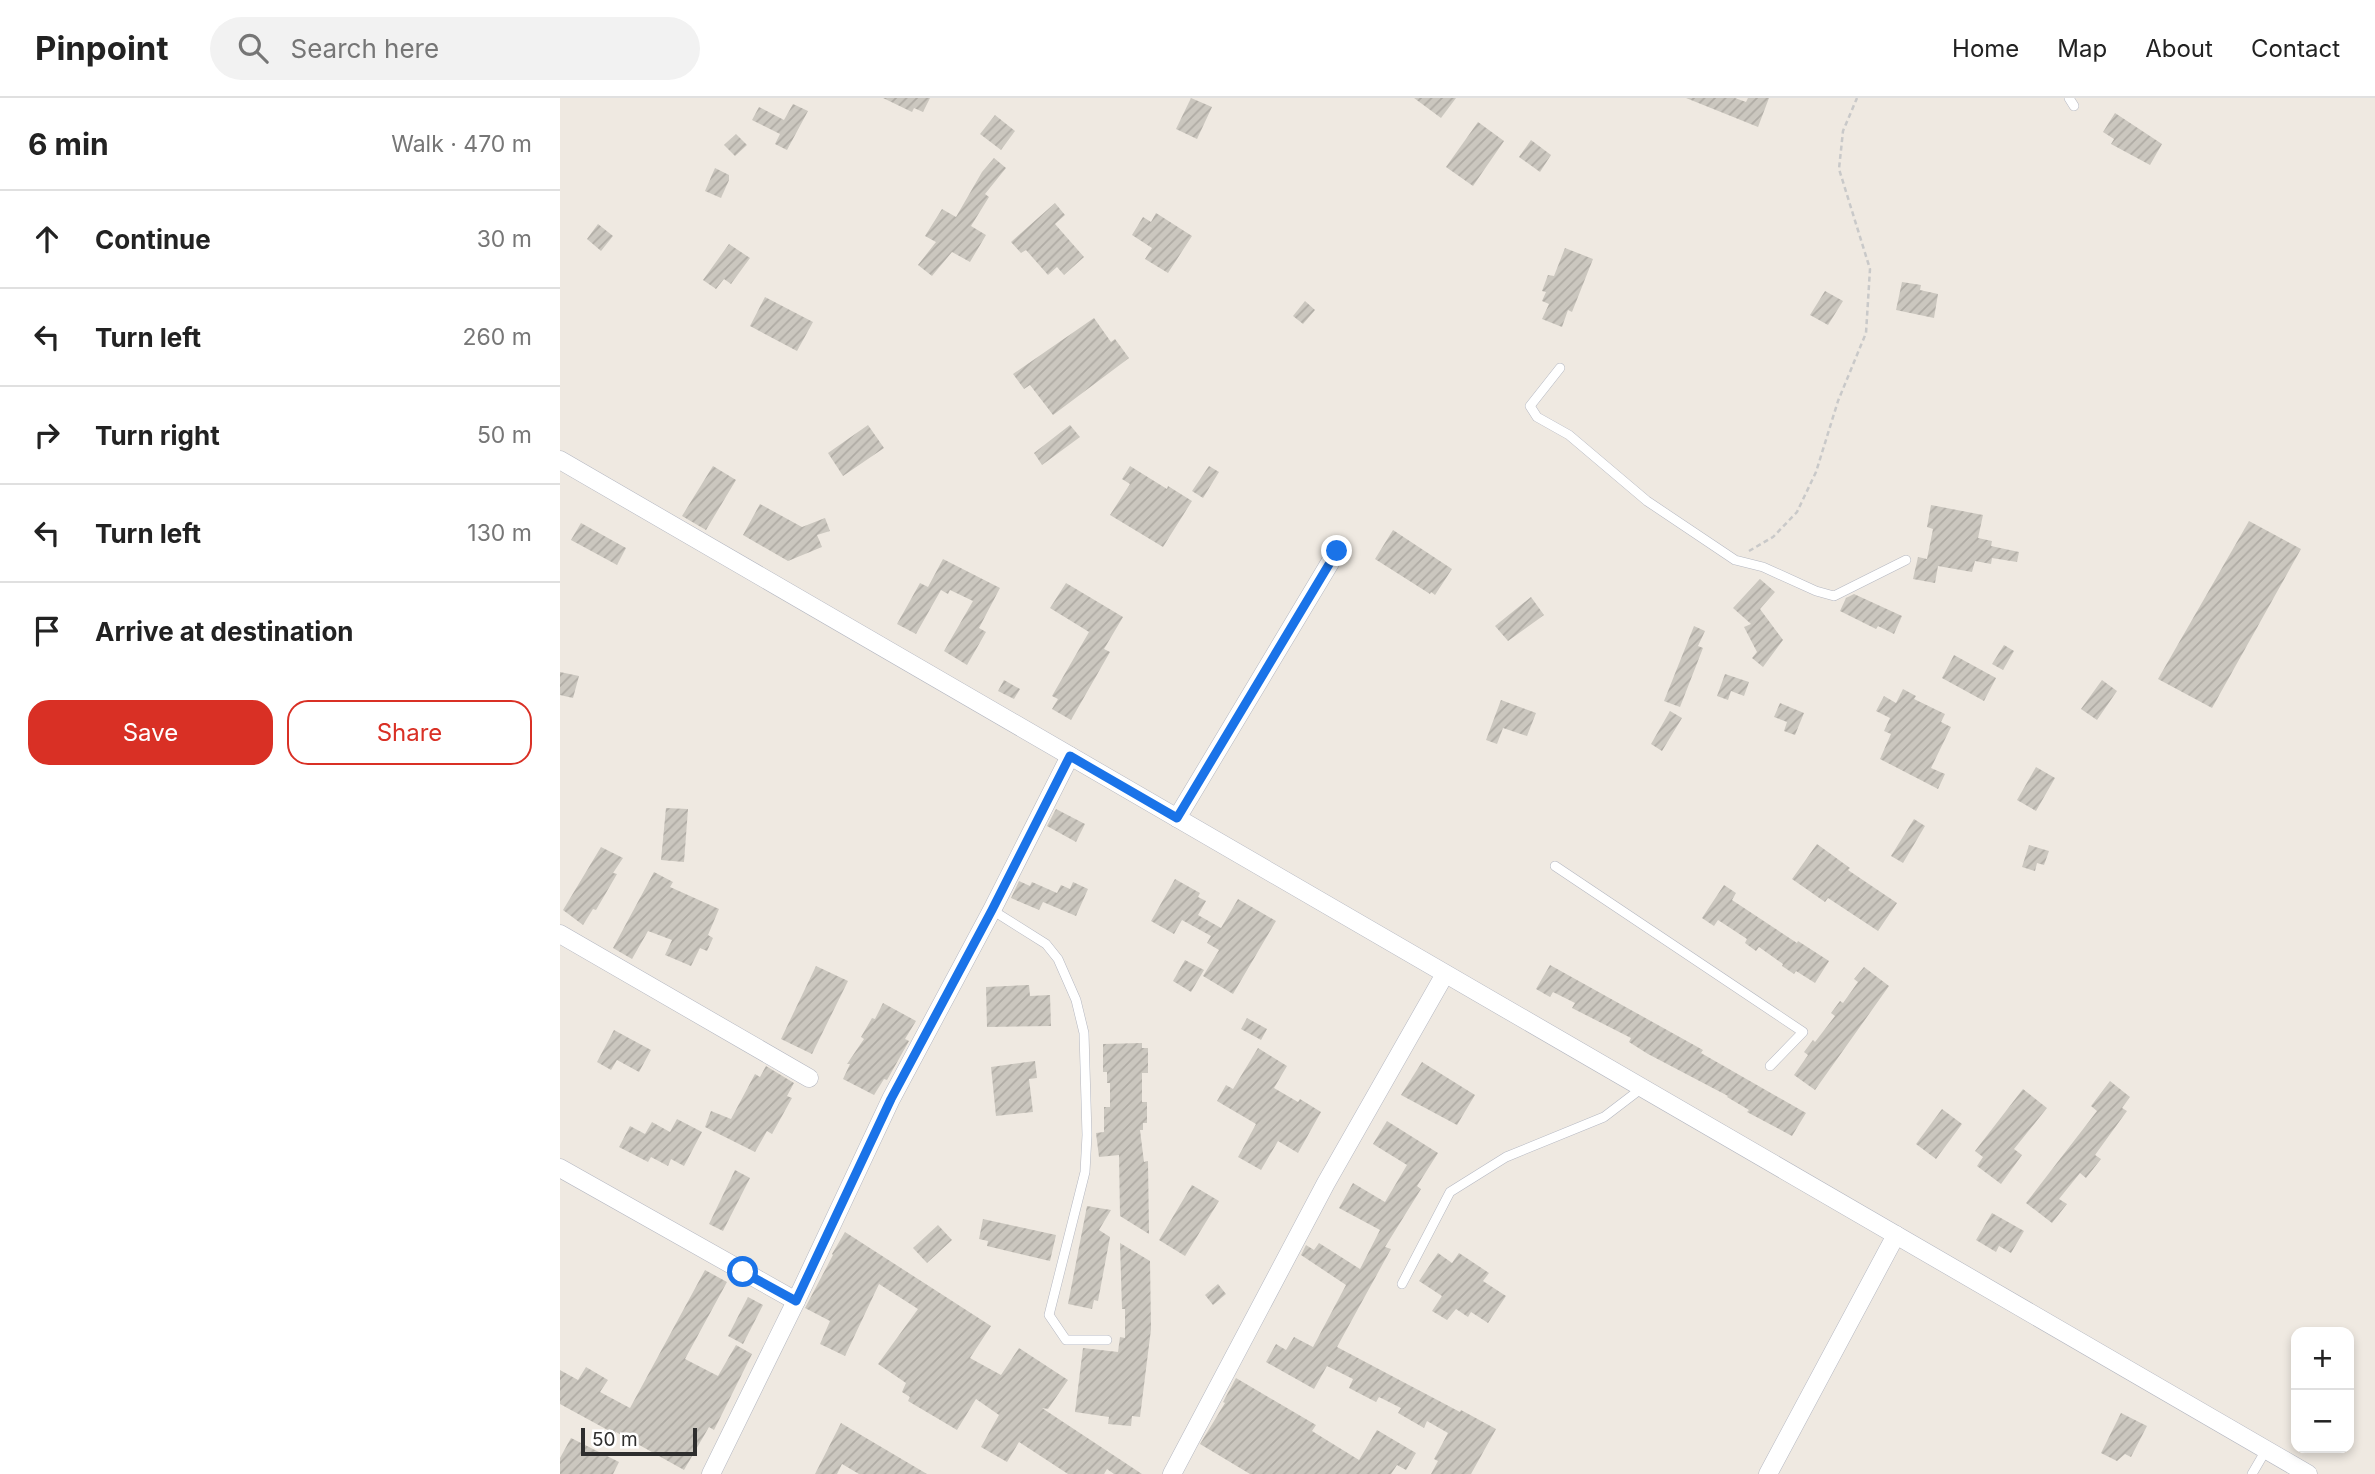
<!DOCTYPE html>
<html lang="en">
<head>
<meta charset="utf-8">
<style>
	body { margin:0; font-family:Inter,sans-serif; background:#f2f2f2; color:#222 }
	.controls { position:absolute; right:21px; bottom:21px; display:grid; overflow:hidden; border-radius:14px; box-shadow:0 4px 10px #0003 }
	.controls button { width:63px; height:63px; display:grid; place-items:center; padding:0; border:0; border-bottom:2px solid #e0e0e0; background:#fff; color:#222; font:35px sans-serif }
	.scale { position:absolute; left:21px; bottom:18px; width:116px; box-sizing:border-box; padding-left:7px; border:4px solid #2e2e2e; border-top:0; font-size:19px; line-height:24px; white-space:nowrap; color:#2e2e2e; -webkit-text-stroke:5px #fff; paint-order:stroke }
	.stop { position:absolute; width:21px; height:21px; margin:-16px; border:5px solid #1a73e8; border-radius:50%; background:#fff }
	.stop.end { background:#1a73e8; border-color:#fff; box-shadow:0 2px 7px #0008 }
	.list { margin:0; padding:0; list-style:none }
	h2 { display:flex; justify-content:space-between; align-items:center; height:91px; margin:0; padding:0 28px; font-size:30px }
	h2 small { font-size:23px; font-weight:400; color:#767676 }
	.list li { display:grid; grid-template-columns:46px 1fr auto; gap:21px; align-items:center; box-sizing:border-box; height:98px; padding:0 28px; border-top:2px solid #e0e0e0 }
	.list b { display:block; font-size:26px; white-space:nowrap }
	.list em { font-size:23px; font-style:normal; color:#767676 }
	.actions { display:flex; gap:14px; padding:21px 28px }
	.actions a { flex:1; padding:16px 0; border:2px solid #d93025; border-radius:21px; text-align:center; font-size:24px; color:#d93025 }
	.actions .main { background:#d93025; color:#fff }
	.icon { flex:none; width:38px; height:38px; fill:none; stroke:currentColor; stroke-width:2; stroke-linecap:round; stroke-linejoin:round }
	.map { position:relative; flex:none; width:1815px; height:1376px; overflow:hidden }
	header { display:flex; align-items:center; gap:42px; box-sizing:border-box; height:98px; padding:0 35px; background:#fff; border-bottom:2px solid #e0e0e0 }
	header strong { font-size:33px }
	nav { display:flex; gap:38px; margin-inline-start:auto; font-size:24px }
	.search { width:490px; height:63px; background:#f2f2f2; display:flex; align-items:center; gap:18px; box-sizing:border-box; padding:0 24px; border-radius:38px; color:#767676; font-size:26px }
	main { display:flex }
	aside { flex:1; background:#fff }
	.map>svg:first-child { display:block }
	.building { fill:url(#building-hatch) }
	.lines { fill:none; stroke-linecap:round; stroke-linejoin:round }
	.service-casing { stroke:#b4b7c1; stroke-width:10 }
	.minor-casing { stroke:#b4b7c1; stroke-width:19 }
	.path { stroke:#c9c9c9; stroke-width:2.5; stroke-dasharray:5 3.5; stroke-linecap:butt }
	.service { stroke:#fff; stroke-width:9 }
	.minor { stroke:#fff; stroke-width:18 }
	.route { stroke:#1a73e8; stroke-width:9 }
</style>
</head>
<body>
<header>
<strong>Pinpoint</strong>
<div class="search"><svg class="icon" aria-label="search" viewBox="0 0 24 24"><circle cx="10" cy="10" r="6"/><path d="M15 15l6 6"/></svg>Search here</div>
<nav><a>Home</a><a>Map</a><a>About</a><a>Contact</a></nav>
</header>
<main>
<aside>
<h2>6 min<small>Walk · 470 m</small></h2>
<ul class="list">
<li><svg class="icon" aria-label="ahead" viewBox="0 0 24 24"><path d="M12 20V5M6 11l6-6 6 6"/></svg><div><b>Continue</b></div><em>30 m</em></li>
<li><svg class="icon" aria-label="left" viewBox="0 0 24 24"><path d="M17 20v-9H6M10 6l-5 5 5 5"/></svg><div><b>Turn left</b></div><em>260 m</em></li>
<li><svg class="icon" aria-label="right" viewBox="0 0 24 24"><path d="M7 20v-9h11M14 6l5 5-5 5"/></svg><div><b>Turn right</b></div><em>50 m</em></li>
<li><svg class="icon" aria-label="left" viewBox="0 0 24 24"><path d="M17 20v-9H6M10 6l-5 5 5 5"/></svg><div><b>Turn left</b></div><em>130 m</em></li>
<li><svg class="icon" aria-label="arrive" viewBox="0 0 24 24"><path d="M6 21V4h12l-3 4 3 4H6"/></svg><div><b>Arrive at destination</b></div></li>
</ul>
<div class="actions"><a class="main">Save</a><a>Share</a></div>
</aside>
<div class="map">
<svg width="1815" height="1376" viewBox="0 0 1815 1376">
	<defs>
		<pattern id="building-hatch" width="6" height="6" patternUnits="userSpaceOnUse" patternTransform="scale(1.75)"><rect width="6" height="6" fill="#cbc7bf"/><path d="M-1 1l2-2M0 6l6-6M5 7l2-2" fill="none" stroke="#afaba4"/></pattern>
	</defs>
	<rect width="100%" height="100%" fill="#efe9e1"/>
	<g class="building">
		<path d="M323,0h47l-7,14 -9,-4 -2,4z"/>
		<path d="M631,0l21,9 -15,32 -21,-10z"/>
		<path d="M854,0h42l-15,20z"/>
		<path d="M1126,0h49l11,4 2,-4h21l-11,29z"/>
		<path d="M233,6l15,7 -21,39 -12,-6 5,-10 -28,-14 7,-13 25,13z"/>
		<path d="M1555,15l47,31 -12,21 -39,-21 3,-5 -11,-7z"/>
		<path d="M435,17l20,16 -14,19 -21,-16z"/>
		<path d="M918,24l26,19 -31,45 -27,-19z"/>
		<path d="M176,36l11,11 -12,11 -11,-11z"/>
		<path d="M971,42l20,15 -11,17 -21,-15z"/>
		<path d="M434,60l12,10 -21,26 4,3 -18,29 15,9 -16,27 -18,-10 -20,24 -14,-11 18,-23 -11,-6 17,-27 14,8 26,-45z"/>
		<path d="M155,70l14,7v5l-8,18 -16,-7z"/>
		<path d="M495,105l10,12 -10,9 29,33 -20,18 -7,-8 -9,8 -22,-25 -5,3 -10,-11z"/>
		<path d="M596,115l36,23 -24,37 -23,-14 7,-11 -20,-13 11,-18 8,5z"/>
		<path d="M38,126l15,12 -12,15 -14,-12z"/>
		<path d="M169,146l21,14 -19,26 -7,-5 -8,10 -13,-9z"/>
		<path d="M1005,150l28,11 -21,53 -4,-2 -6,17 -20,-8 7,-15 -7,-3 4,-9 -4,-1 6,-16 6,1z"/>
		<path d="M1342,184l19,3 -1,5 18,4 -4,24 -38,-8z"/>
		<path d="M1265,193l18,10 -15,24 -18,-10z"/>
		<path d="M205,199l48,25 -16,29 -47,-25z"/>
		<path d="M745,203l10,9 -12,14 -10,-8z"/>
		<path d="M534,220l17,24 4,-3 14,19 -76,57 -23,-30 -6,4 -11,-15z"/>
		<path d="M308,327l16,23 -41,28 -15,-23z"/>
		<path d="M510,327l10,12 -38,28 -8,-12z"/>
		<path d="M153,368l23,14 -30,50 -24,-14z"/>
		<path d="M570,368l37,23 1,-3 24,15 -29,46 -53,-32 20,-31 -8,-5z"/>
		<path d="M649,368l10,6 -16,26 -11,-7z"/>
		<path d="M200,406l42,23 23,-9 5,13 -13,4 5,12 -34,14 -45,-26z"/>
		<path d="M1371,407l52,10 -5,23 14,3 -1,5 28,6 -2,10 -25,-4 -1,6 -16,-3 -3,11 -34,-6 -3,17 -22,-4 5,-22 9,2 6,-30 -6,-2z"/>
		<path d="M1689,423l52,28 -89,159 -54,-29z"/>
		<path d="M21,425l45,25 -9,17 -46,-25z"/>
		<path d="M833,432l59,39 -17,26 -4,-3 -1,2 -55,-35z"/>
		<path d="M383,461l57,29 -21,40 7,4 -19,33 -23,-14 29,-50 -23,-11 -2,4 -7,-4 -25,44 -19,-10 23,-41 8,4z"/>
		<path d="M1200,481l15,13 -15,17 23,31 -20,27 -11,-9 5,-6 -13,-25 7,-3 -18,-16z"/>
		<path d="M506,485l57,34 -19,32 6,3 -39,68 -19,-11 6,-10 -6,-3 37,-64 -39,-24z"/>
		<path d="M1294,496l48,22 -8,18 -16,-8 -2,3 -36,-18 6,-13z"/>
		<path d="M971,499l13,18 -36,26 -13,-15z"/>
		<path d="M1134,528l11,5 -7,15 5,2 -23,59 -16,-6z"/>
		<path d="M1444,547l10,6 -11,19 -11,-6z"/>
		<path d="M1394,557l42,23 -12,23 -42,-23z"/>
		<path d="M0,574l19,4 -6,22 -13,-3z"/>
		<path d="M1165,576l24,8 -5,14 -13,-5 -3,9 -11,-4z"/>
		<path d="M444,582l16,9 -6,10 -16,-8z"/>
		<path d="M1542,582l15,11 -20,29 -16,-11z"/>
		<path d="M1343,591l13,7 -2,3 31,15 -4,8 10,5 -20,41 14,6 -7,15 -58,-30 11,-25 -7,-3 6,-13 -14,-7 8,-15 12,7z"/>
		<path d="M941,602l35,13 -9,23 -24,-8 -6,16 -11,-4z"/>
		<path d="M1220,605l24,10 -9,22 -11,-4 3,-9 -13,-5z"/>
		<path d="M1110,613l12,7 -20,33 -11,-7z"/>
		<path d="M1476,669l19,11 -19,33 -19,-11z"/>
		<path d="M106,710l22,1 -4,53 -23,-2z"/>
		<path d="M496,711l29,15 -9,18 -29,-16z"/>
		<path d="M1354,721l11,7 -22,37 -12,-7z"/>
		<path d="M1257,746l33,24 -2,2 49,33 -19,28 -50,-33 -3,4 -33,-23z"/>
		<path d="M1469,747l20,6 -5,14 -7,-2 -2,8 -13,-4z"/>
		<path d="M41,749l22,11 -10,15 4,1 -21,36 -3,-1 -10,16 -20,-15z"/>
		<path d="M94,774l19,10 -3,5 49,22 -11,26 5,3 -6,13 -7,-3 -9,18 -26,-11 7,-15 -24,-9 -16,28 -19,-11z"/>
		<path d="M615,781l25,14 -2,4 8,4 -8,14 23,13 17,-29 38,22 -43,73 -30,-18 16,-26 -12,-7 4,-7 -29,-16 -8,14 -23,-13z"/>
		<path d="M459,783l11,5 2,-4 25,11 4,-8 9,4 3,-7 15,7 -12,27 -33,-14 -4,8 -28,-12z"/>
		<path d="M1164,787l12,8 -4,7 65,43 1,-2 31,20 -14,22 -19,-12 -2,3 -12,-8 1,-2 -24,-17 -3,4 -11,-8 2,-4 -29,-19 -4,6 -12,-8z"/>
		<path d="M625,862l19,10 -13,22 -18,-11z"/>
		<path d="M990,867l153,85 -2,3 105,60 -14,23 -45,-24 2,-2 -22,-13 1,-1 -80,-42 -19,-12 2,-4 -59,-30 3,-5 -22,-11 -3,5 -14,-8z"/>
		<path d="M256,868l32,15 -36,73 -31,-15z"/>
		<path d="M1304,869l25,19 -74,104 -21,-15 14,-20 -4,-3 9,-12 2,2 20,-26 -4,-3 9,-12 3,2 15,-21 -4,-3z"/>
		<path d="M469,887l1,11 20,-1 1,31 -64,1 -1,-40z"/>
		<path d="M323,905l33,18 -11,18 4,2 -22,39 -3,-1 -10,16 -31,-16 7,-15h-3l17,-25 -3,-2 11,-19 3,1z"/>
		<path d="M687,920l20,11 -6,11 -20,-11z"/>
		<path d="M54,932l37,20 -12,22 -22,-12 -6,10 -14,-8z"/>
		<path d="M582,945v5h6v25h-6v29h5v21h-4v7h-3l4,32 4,-1 1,73 -29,-18 -1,-61 -20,2 -3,-24 8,-1v-25h6v-24h-3v-11h-4v-28z"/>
		<path d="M698,950l29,18 -13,22 24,14 2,-3 21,13 -23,41 -20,-12 -17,29 -23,-13 18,-33 -39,-23 9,-16 7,4z"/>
		<path d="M475,963l2,17 -8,1 4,33 -37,4 -5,-49z"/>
		<path d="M862,964l53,33 -18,30 -56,-30z"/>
		<path d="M206,968l28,17 -7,13 5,2 -20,36 -5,-3 -12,21 -50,-25 6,-16 20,8 24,-45 5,3z"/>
		<path d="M1550,983l20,16 -8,11 5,3 -32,44 6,4 -15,19 -6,-5 -21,26 8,5 -15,19 -26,-20 71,-92 -6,-5z"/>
		<path d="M1463,991l24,19 -33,41 8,6 -21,29 -24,-18 6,-9 -8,-6z"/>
		<path d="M1382,1011l20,15 -26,35 -20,-15z"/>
		<path d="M117,1021l25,13 -18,34 -13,-7 -3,7 -17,-9 -3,5 -29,-15 11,-21 15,8 7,-12 18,10z"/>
		<path d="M827,1023l51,32 -21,33 4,3 -36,58 6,2 -54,98 123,65 1,-2 35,19 -25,45h-40l7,-13 -4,-2 14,-26 -21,-12 -3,7 -26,-15 3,-5 -22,-11 -3,5 -27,-14 4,-9 -26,-13 -13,23 -48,-27 10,-18 10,6 8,-13 19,10 33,-62 -45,-30 5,-10 8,5 5,-7 41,26 20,-39 -41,-22 14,-25 32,19 22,-37 -34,-21z"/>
		<path d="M175,1072l15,8 -27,53 -14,-7z"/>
		<path d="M632,1087l27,16 -34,55 -26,-16z"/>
		<path d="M527,1108l24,4 -12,20 11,7 -12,64 -4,-1 -2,9 -24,-5z"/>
		<path d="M1432,1115l32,18 -13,22 -12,-7 -3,6 -20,-12z"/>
		<path d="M423,1121l73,16 -6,26 -63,-15 1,-5 -9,-2z"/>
		<path d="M378,1127l14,15 -25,23 -14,-15z"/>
		<path d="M285,1134l146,94 -21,32 31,17 18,-27 49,32 -20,29 -6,-1 100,66h-28l-7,-5 -3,5h-36l-49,-32 -12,20 -26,-15 18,-32 -23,-16 -19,31 -49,-29 2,-4 -8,-5 4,-9 -28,-19 40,-55 -39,-25 -34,72 -25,-12 10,-23 -25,-13 28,-53 -1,-1z"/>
		<path d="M560,1145l30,18 1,68 -11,88 -8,-1 -1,10 -23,-2 1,-7 -34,-5 8,-64 35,4 2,-15 5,1v-29h-3z"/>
		<path d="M878,1155l14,10 7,-10 30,20 -6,8 23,15 -18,27 -17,-11 -3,5 -12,-8 -9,11 -15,-9 10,-15 -23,-15z"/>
		<path d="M145,1172l22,12 -42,77 33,17 18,-31 16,9 -38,76 -5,-3 -25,43 -68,-38 -1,2 -55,-30v-34l18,10 8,-13 22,13 -8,12 30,16z"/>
		<path d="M658,1186l8,10 -13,11 -8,-10z"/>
		<path d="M188,1199l15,8 -20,39 -15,-8z"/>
		<path d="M676,1280l80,47 -4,6 47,29 18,-30 39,23 -10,17 -9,-5 -6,9h-141l-50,-30 25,-41 -2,-1z"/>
		<path d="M1561,1315l26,13 -16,31 -6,-3 -8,7 -16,-8z"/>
		<path d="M281,1325l20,12 66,39h-68l-17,-10 -5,10h-22z"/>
		<path d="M11,1340l48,24 -6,12h-53v-16z"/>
	</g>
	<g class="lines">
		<defs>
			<g id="service">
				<path d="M1509,0l5,8"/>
				<path d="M1000,270l-30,38 7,11 32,18 78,66 88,59 28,7 53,24 18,5 72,-36"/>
				<path d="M995,768l248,166 -33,34"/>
				<path d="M432,812l54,34 12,15 18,41 8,33 3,102 -2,37 -36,143 17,25h41"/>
				<path d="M842,1186l48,-92 56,-35 98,-40 38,-29"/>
				<path d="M1692,1376l14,-24"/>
			</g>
			<g id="minor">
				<path d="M0,362l1748,1014"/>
				<path d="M617,720l160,-267"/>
				<path d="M0,836l249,144"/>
				<path d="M0,1070l236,133"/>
				<path d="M151,1376l85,-173 95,-202 101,-189 78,-154"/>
				<path d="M612,1376l154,-291 119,-209"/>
				<path d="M1208,1376l128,-239"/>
			</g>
		</defs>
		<use href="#service" class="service-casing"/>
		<use href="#minor" class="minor-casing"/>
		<path class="path" d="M1189,453l24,-14 24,-25 19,-40 22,-71 28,-68 4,-64 -31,-100 4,-38 14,-33"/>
		<use href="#service" class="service"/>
		<use href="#minor" class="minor"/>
	</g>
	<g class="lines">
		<path class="route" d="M183,1174l53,29 95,-202 101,-189 78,-154 107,62 160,-267"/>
	</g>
</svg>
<div class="controls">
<button>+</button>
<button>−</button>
</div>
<div class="scale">50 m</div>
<div class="stop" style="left:183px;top:1174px"></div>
<div class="stop end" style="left:777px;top:453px"></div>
</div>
</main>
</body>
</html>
